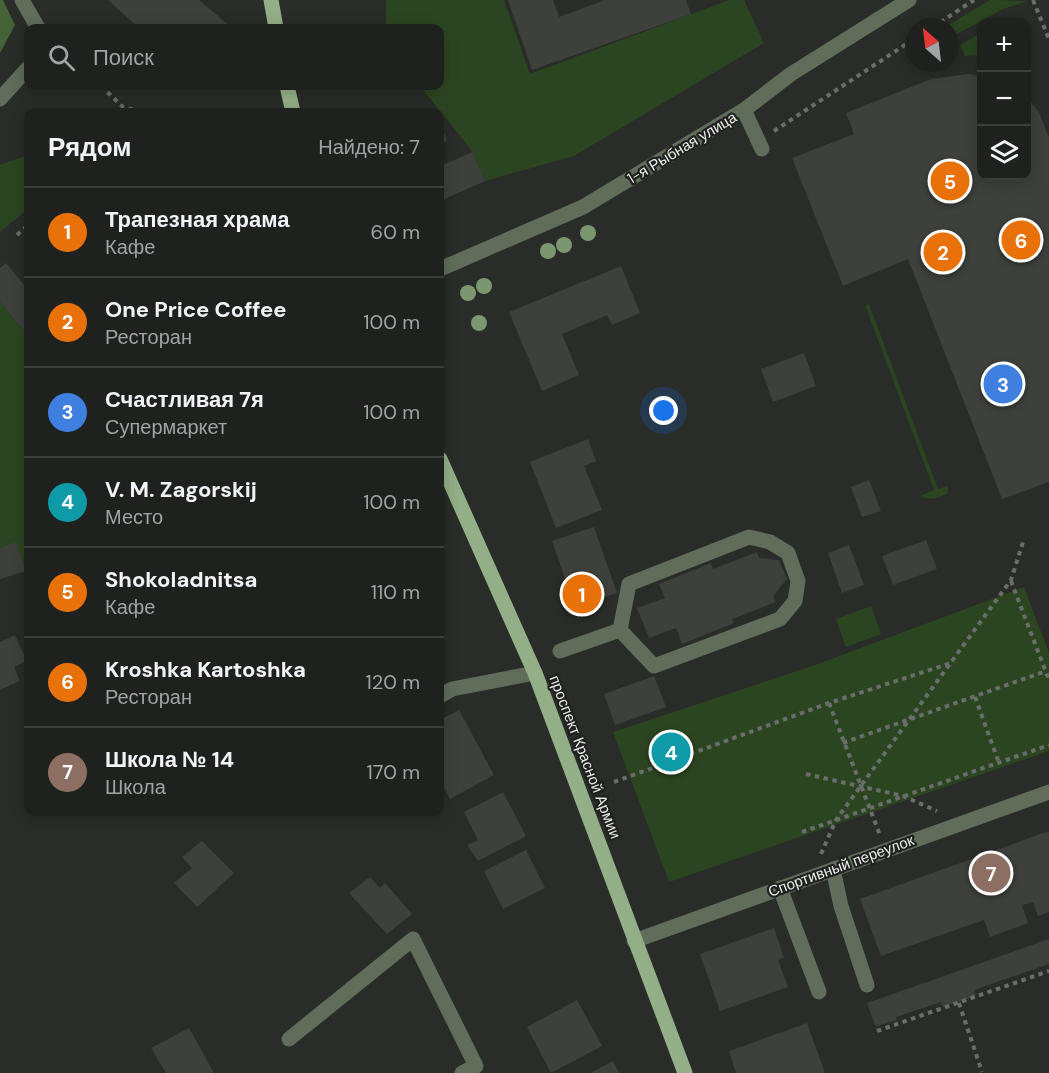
<!DOCTYPE html>
<html lang="ru">
<head>
<meta charset="utf-8">
<style>
	body { margin:0; font-family:"DM Sans",sans-serif; background:#2c2e2b; color:#f1f3f6 }
	.controls { position:absolute; right:18px; top:18px; display:grid; overflow:hidden; border-radius:12px; box-shadow:0 3px 15px #0003 }
	.controls button { width:54px; height:54px; display:grid; place-items:center; padding:0; border:0; border-bottom:2px solid #3c3e3c; background:#1f211e; color:#f1f3f6; font:30px sans-serif }
	.compass { position:absolute; left:905px; top:18px; width:54px; height:54px; border-radius:50%; background:#1f211e; box-shadow:0 3px 15px #0003; rotate:332deg }
	.you { position:absolute; left:664px; top:411px; width:21px; height:21px; margin:-15px; border:4px solid #fff; border-radius:50%; background:#1a73e8; box-shadow:0 0 0 9px #1a73e833 }
	.badge { display:grid; place-items:center; width:39px; height:39px; border-radius:50%; background:#1a73e8; color:#fff; font-size:20px; font-weight:700 }
	.pin { position:absolute; translate:-50% -50%; border:3px solid #fff; box-shadow:0 2px 6px #0006 }
	.list { margin:0; padding:0; list-style:none }
	h2 { display:flex; justify-content:space-between; align-items:center; height:78px; margin:0; padding:0 24px; font-size:26px }
	h2 small { font-size:20px; font-weight:400; color:#a1a3a4 }
	.list li { display:grid; grid-template-columns:39px 1fr auto; gap:18px; align-items:center; box-sizing:border-box; height:90px; padding:0 24px; border-top:2px solid #3c3e3c }
	.list b { display:block; font-size:22px; white-space:nowrap }
	.list p { margin:0; font-size:20px; white-space:nowrap; color:#a1a3a4 }
	.list em { font-size:20px; font-style:normal; color:#a1a3a4 }
	.icon { flex:none; width:33px; height:33px; fill:none; stroke:currentColor; stroke-width:2; stroke-linecap:round; stroke-linejoin:round }
	.map { position:relative; flex:none; width:1049px; height:1073px; overflow:hidden }
	.search { position:absolute; background:#1f211e; box-shadow:0 3px 15px #0003; left:24px; top:24px; width:420px; height:66px; display:flex; align-items:center; gap:15px; box-sizing:border-box; padding:0 21px; border-radius:12px; color:#a1a3a4; font-size:22px }
	.panel { position:absolute; background:#1f211e; box-shadow:0 3px 15px #0003; left:24px; top:108px; width:420px; height:708px; border-radius:12px }
	.map>svg:first-child { display:block }
	.green { fill:#2c4521 }
	.water { fill:#446337 }
	.building { fill:#3d403b }
	.lines { fill:none; stroke-linecap:round; stroke-linejoin:round }
	.path { stroke:#6a6d6a; stroke-width:4; stroke-dasharray:4.5 4.5; stroke-linecap:butt }
	.minor { stroke:#5f6d5a; stroke-width:15 }
	.major { stroke:#93af87; stroke-width:15 }
	.tree { fill:#7a976f }
	.labels { text-anchor:middle; dominant-baseline:central; stroke-width:4.5; stroke-linejoin:round; paint-order:stroke }
	.street-label { font-size:15px; fill:#ebedeb; stroke:#1f221e }
</style>
</head>
<body>
<div class="map">
<svg width="1049" height="1073" viewBox="0 0 1049 1073">
	<rect width="100%" height="100%" fill="#292c28"/>
	<g class="green">
		<path d="M386,0h118l26,74 199,-74h15l20,43 -190,113 -89,25 -12,-29 -53,-66h20v-58h-54z"/>
		<path d="M990,0l38,1 -25,8 -53,29v-11h-5z"/>
		<path d="M981,33v22l-16,1 -5,-11z"/>
		<path d="M28,155v54l-28,23v-67z"/>
		<path d="M0,302l28,34v234l-2,1 -10,-28 -16,5z"/>
		<path d="M869,304l69,185 10,-3v7c-11,5 -17,8 -28,3l14,-6 -69,-185z"/>
		<path d="M1024,587l25,66v98l-380,131 -56,-150 205,-68z"/>
		<path d="M871,606l10,28 -35,13 -10,-28z"/>
	</g>
	<path class="water" d="M0,0h3l12,25 -15,28z"/>
	<g class="building">
		<path d="M108,0h91l33,28h-93z"/>
		<path d="M508,0h45l6,17 46,-17h81l5,14 -159,56z"/>
		<path d="M968,74l14,2v100h44v-80l13,16 10,26v344l-47,17 -94,-240 -65,27 -51,-128 62,-24 -8,-21 85,-34z"/>
		<path d="M440,120l7,21 -7,2z"/>
		<path d="M473,152l12,29 -45,20v-35z"/>
		<path d="M6,263l22,27v46l-28,-34v-34z"/>
		<path d="M621,266l19,47 -28,12 -5,-10 -45,19 17,41 -37,16 -33,-79z"/>
		<path d="M804,353l12,33 -43,16 -12,-33z"/>
		<path d="M588,439l8,22 -12,5 18,44 -46,18 -26,-66z"/>
		<path d="M869,480l12,31 -19,6 -11,-30z"/>
		<path d="M594,527l23,66 -42,14 -23,-66z"/>
		<path d="M926,540l11,29 -44,16 -11,-29z"/>
		<path d="M16,542l10,29 -26,8v-31z"/>
		<path d="M849,545l15,40 -22,8 -14,-40z"/>
		<path d="M757,552l2,6 20,2 8,19 -14,17 3,6 -44,17 2,4 -52,21 -6,-16 -27,10 -12,-30 28,-10 -6,-14 52,-21 2,6z"/>
		<path d="M15,635l12,26 -13,6 6,14 -20,9v-48z"/>
		<path d="M654,676l12,31 -51,18 -11,-31z"/>
		<path d="M459,710l35,65 -44,24 -10,-19v-60z"/>
		<path d="M503,792l23,44 -48,25 -11,-16 11,-5 -14,-28z"/>
		<path d="M1049,831v81l-11,4 -5,-14 -11,3 6,18 -38,14 -6,-17 -103,36 -21,-57z"/>
		<path d="M202,841l32,32 -37,34 -23,-24 18,-15 -10,-11z"/>
		<path d="M526,850l19,38 -42,21 -19,-38z"/>
		<path d="M370,877l10,11 5,-5 27,31 -25,20 -38,-41z"/>
		<path d="M774,928l10,30 -6,2 10,27 -68,24 -20,-57z"/>
		<path d="M1049,939v25l-75,26 2,6 -33,11 -2,-5 -45,15 1,3 -20,6 -2,-1 -8,-22z"/>
		<path d="M577,1000l25,46 -51,27 -24,-46z"/>
		<path d="M807,1023l18,50h-89l-7,-22z"/>
		<path d="M189,1028l25,45h-48l-15,-25z"/>
		<path d="M613,1061l6,12h-29z"/>
	</g>
	<g class="lines">
		<g class="path">
			<path d="M1033,0l16,39"/>
			<path d="M933,27l41,-27"/>
			<path d="M101,86l22,21 20,5"/>
			<path d="M774,131l140,-92"/>
			<path d="M17,235l11,-10"/>
			<path d="M1011,581l38,99"/>
			<path d="M975,697l24,66"/>
			<path d="M829,703l51,132"/>
			<path d="M843,743l203,-72"/>
			<path d="M806,774l97,22 34,15"/>
			<path d="M614,782l215,-79 122,-40"/>
			<path d="M802,832l247,-87"/>
			<path d="M821,854l15,-34 175,-240 12,-38"/>
			<path d="M959,1003l23,69"/>
			<path d="M877,1031l172,-60"/>
		</g>
		<g class="minor">
			<path d="M22,0l16,28"/>
			<path d="M0,99l28,-31"/>
			<path d="M744,110l18,39"/>
			<path d="M440,269l143,-62 161,-97 47,-36 118,-74"/>
			<path d="M560,651l60,-21 34,36 126,-47 15,-18 3,-20 -10,-28 -18,-11 -21,-5 -120,47 -9,46"/>
			<path d="M440,696l12,-7 83,-16"/>
			<path d="M833,869l8,37 26,79"/>
			<path d="M780,888l39,104"/>
			<path d="M634,941l415,-149"/>
			<path d="M289,1039l124,-100 63,127 -14,7"/>
		</g>
		<g class="major">
			<path d="M271,0l5,28"/>
			<path d="M287,86l6,26"/>
			<path d="M440,459l95,214 150,400"/>
		</g>
	</g>
	<g class="tree">
		<circle cx="588" cy="233" r="8"/>
		<circle cx="564" cy="245" r="8"/>
		<circle cx="548" cy="251" r="8"/>
		<circle cx="484" cy="286" r="8"/>
		<circle cx="468" cy="293" r="8"/>
		<circle cx="479" cy="323" r="8"/>
	</g>
	<g class="labels">
		<g class="street-label">
			<text transform="translate(682 148) rotate(-31)">1-я Рыбная улица</text>
			<text transform="translate(585 757) rotate(69)">проспект Красной Армии</text>
			<text transform="translate(841 866) rotate(-20)">Спортивный переулок</text>
		</g>
	</g>
</svg>
<div class="controls">
<button>+</button>
<button>−</button>
<button><svg class="icon" aria-label="layers" viewBox="0 0 24 24"><path d="M12 4l9 5-9 5-9-5zM3 14l9 5 9-5"/></svg></button>
</div>
<svg class="compass" viewBox="-18 -18 36 36"><path d="M0-13l5 13h-10z" fill="#e53935"/><path d="M0 13l5-13h-10z" fill="#a1a3a4"/></svg>
<div class="you"></div>
<div class="pin badge" style="left:582px;top:594px;background:#e8710a">1</div>
<div class="pin badge" style="left:943px;top:252px;background:#e8710a">2</div>
<div class="pin badge" style="left:1003px;top:384px;background:#3f7fe0">3</div>
<div class="pin badge" style="left:671px;top:752px;background:#0f9aa8">4</div>
<div class="pin badge" style="left:950px;top:181px;background:#e8710a">5</div>
<div class="pin badge" style="left:1021px;top:240px;background:#e8710a">6</div>
<div class="pin badge" style="left:991px;top:873px;background:#8d6e63">7</div>
<div class="search"><svg class="icon" aria-label="search" viewBox="0 0 24 24"><circle cx="10" cy="10" r="6"/><path d="M15 15l6 6"/></svg>Поиск</div>
<section class="panel">
<h2>Рядом<small>Найдено: 7</small></h2>
<ul class="list">
<li><span class="badge" style="background:#e8710a">1</span><div><b>Трапезная храма</b><p>Кафе</p></div><em>60 m</em></li>
<li><span class="badge" style="background:#e8710a">2</span><div><b>One Price Coffee</b><p>Ресторан</p></div><em>100 m</em></li>
<li><span class="badge" style="background:#3f7fe0">3</span><div><b>Счастливая 7я</b><p>Супермаркет</p></div><em>100 m</em></li>
<li><span class="badge" style="background:#0f9aa8">4</span><div><b>V. M. Zagorskij</b><p>Место</p></div><em>100 m</em></li>
<li><span class="badge" style="background:#e8710a">5</span><div><b>Shokoladnitsa</b><p>Кафе</p></div><em>110 m</em></li>
<li><span class="badge" style="background:#e8710a">6</span><div><b>Kroshka Kartoshka</b><p>Ресторан</p></div><em>120 m</em></li>
<li><span class="badge" style="background:#8d6e63">7</span><div><b>Школа № 14</b><p>Школа</p></div><em>170 m</em></li>
</ul>
</section>
</div>
</body>
</html>
